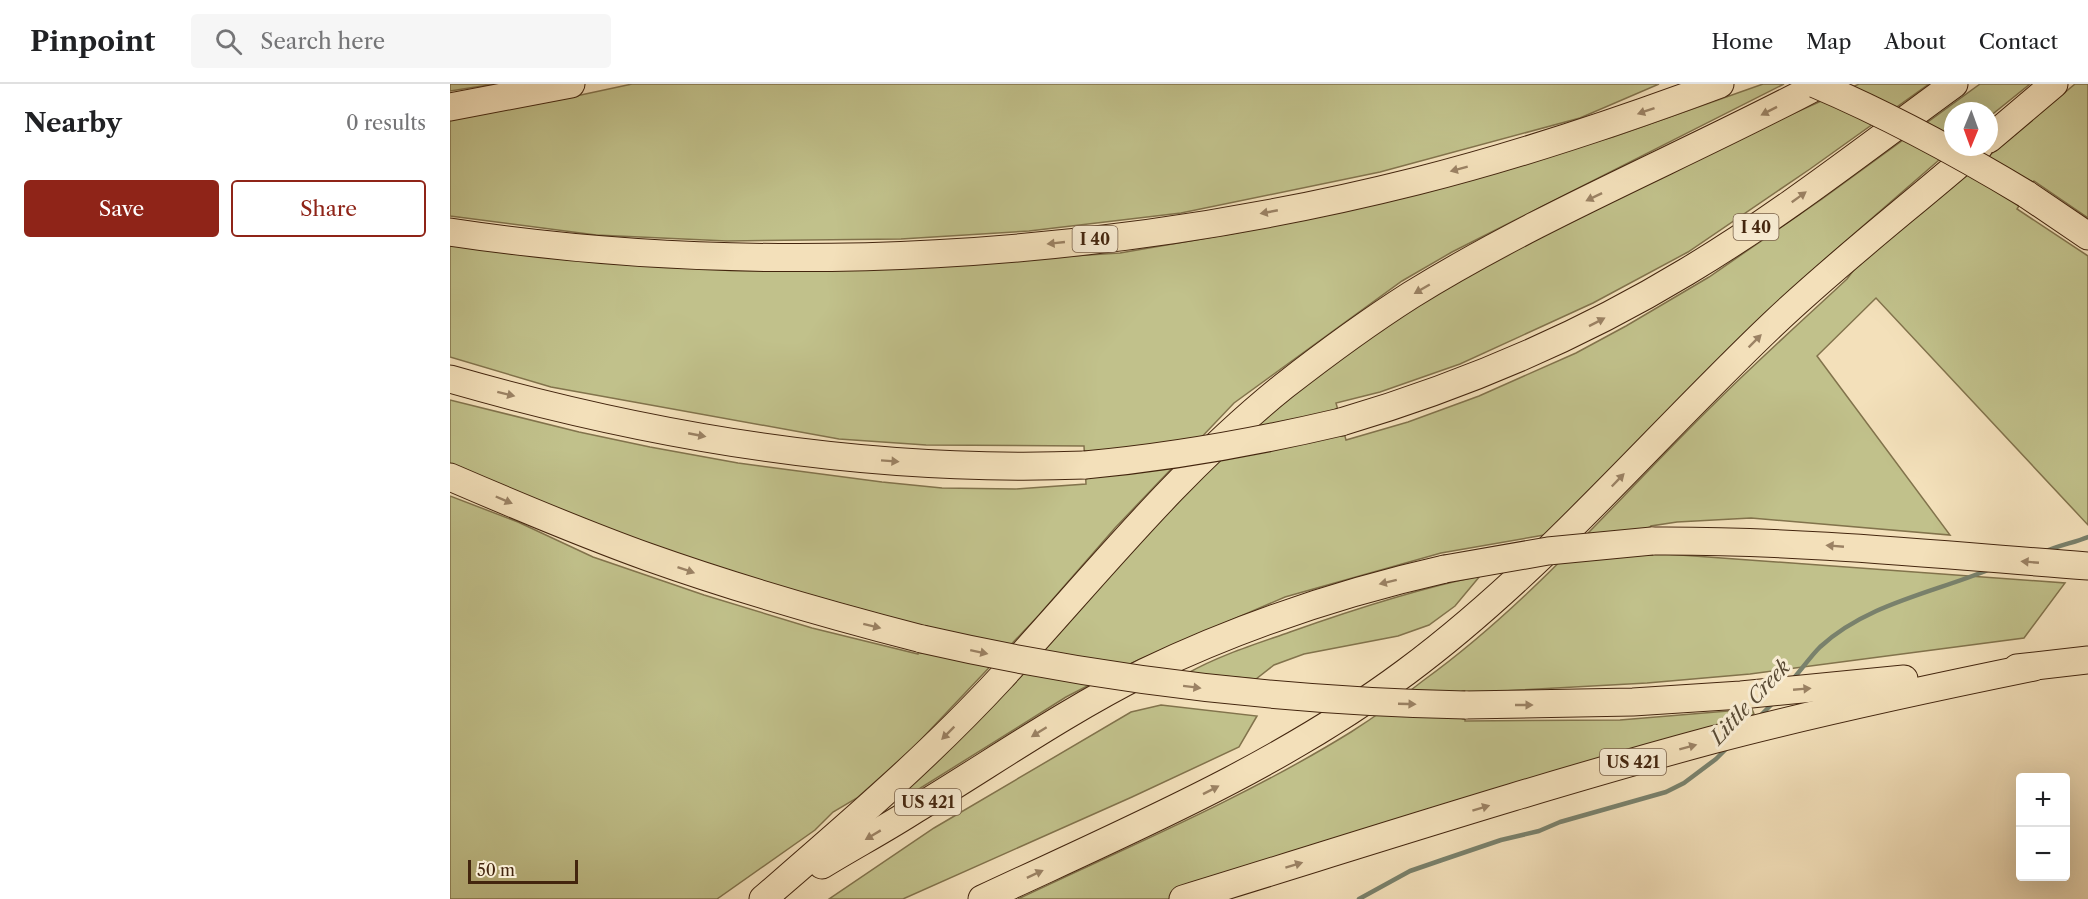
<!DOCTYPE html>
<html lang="en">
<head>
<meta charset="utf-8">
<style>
	body { margin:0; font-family:"Libre Caslon Text",serif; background:#f6f6f6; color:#202124 }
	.controls { position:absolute; right:18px; bottom:18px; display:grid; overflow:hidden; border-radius:6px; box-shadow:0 6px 24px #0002 }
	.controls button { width:54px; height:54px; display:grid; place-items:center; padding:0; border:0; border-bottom:2px solid #e0e0e0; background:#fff; color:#202124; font:30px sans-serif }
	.compass { position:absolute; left:1494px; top:18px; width:54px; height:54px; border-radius:50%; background:#fff; box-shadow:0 6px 24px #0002; rotate:181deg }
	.scale { position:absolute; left:18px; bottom:15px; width:110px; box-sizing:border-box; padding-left:6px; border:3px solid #43250e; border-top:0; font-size:16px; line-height:21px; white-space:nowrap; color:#43250e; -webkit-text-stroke:4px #f7ebd2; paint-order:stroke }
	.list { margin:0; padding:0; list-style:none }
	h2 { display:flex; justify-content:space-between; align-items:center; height:78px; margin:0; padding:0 24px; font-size:26px }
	h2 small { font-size:20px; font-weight:400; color:#757577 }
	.actions { display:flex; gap:12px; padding:18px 24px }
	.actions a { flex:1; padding:14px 0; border:2px solid #8f2418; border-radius:6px; text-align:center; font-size:21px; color:#8f2418 }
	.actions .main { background:#8f2418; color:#fff }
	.icon { flex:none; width:33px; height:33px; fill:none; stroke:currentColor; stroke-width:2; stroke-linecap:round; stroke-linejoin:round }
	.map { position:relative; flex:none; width:1638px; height:815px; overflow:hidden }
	header { display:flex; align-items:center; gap:36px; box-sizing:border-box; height:84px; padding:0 30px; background:#fff; border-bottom:2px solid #e0e0e0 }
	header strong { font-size:28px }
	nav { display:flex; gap:33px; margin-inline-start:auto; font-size:21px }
	.search { width:420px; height:54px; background:#f6f6f6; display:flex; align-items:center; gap:15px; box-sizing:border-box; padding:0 21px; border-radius:6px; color:#757577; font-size:22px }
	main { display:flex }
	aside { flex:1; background:#fff }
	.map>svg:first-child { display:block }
	.green { fill:#c1c18b; stroke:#82734c; stroke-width:1.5 }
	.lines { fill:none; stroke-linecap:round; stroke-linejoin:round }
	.stream { stroke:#79816c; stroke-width:4.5 }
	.highway-casing { stroke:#43250e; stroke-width:29 }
	.highway { stroke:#f3e0ba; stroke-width:27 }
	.highway-bridge-casing { stroke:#43250e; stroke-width:29; stroke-linecap:butt }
	.highway-bridge { stroke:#f3e0ba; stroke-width:27 }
	.oneway { fill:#9b8264 }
	.labels { text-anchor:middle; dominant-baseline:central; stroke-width:6; stroke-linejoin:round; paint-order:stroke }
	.shield { fill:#f7ebd2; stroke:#796049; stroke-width:1.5 }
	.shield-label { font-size:16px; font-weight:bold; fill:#43250e }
	.water-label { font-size:20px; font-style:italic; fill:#5a4b35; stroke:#f7ebd2 }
</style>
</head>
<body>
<header>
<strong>Pinpoint</strong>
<div class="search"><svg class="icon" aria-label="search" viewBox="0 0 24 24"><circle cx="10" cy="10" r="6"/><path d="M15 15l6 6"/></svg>Search here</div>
<nav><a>Home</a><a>Map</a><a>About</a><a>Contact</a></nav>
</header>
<main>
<aside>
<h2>Nearby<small>0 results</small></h2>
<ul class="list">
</ul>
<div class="actions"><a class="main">Save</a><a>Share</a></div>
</aside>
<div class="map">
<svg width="1638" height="815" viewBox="0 0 1638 815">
	<rect width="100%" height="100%" fill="#f3e0ba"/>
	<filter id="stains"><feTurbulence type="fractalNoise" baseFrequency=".00333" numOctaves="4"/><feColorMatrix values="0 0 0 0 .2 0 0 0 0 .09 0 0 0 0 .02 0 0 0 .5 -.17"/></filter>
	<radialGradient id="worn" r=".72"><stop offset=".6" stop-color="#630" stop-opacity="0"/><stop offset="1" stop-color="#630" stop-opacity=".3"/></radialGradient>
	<g class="green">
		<path d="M0,0h45l-45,7z"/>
		<path d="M182,0h1027l-79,34 -200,54 -199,41 -152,18 -128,8 -174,2 -131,-6 -146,-19v-100l112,-17z"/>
		<path d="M1313,0h21l-332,168 -50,29 -168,122 -119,125 -76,87 -126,133 -56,50 -24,14 -18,18 -98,69h-267v-403l68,26 75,35 111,38 108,33 106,26 7,-27 -240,-67 -235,-95v-65l129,32 71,15 88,16 144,19 60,6 73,1 71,-5 -2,-38 -158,-1 -87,-6 -288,-52 -101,-30v-113l542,17 128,-8 116,-20 101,-21 276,-75z"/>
		<path d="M1409,0h70l-119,85 -122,83 -95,51 -133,61 -80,28 -44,11 10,37 62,-18 71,-26 97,-43 50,-27 83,-49 113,-78 158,-115h50l-41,33v-6h-36l1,36 -129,112 -163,160 -112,115 -109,19 -156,44 -153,66 -66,34 -155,97 -6,-5 261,-279 94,-91 101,-79 142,-86 265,-129z"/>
		<path d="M1625,0h13v134l-54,-37 -17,28 71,47v269l-212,-227 -59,58 133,179 -199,-17 -74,4 -26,4 2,27 412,30 -41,55 -274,36 -103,9 -181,10 -1,28 155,-1 132,-11 2,5 -5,3 -580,182h-151c112,-53 228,-102 333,-167 25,-16 50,-34 73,-52 108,-78 194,-182 289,-275 43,-43 89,-84 134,-126l9,-12z"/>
		<path d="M1030,492l-25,30 -26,19 -31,11 -94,18 -30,11 -18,14 -68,-6c32,-18 68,-29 102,-41 62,-22 126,-43 190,-56z"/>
		<path d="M711,621l96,11 -18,31 -107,50 -229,102h-74l105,-71 197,-116z"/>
	</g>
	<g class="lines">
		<g class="stream">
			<path d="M1594,468c15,-7 29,-9 44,-15"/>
			<path d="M1343,595c9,-10 17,-22 27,-32 47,-43 112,-54 168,-77"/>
			<path d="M1309,633l15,-15"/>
			<path d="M909,815l51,-28 32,-11 59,-20 38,-9 21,-9 106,-30 18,-9 32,-24 11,-11"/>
		</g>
		<defs>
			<g id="highway">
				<path d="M0,23l121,-23"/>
				<path d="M1539,55l65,-55"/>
				<path d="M1576,110l62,42"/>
				<path d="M0,148c317,48 657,27 967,-51 103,-26 204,-60 303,-97"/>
				<path d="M0,295c205,59 421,94 635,86"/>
				<path d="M891,338c122,-36 236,-84 345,-150 94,-56 180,-124 268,-188"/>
				<path d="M0,393c65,28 131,56 198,80 90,32 181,58 274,82"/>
				<path d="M1202,457c146,-1 291,14 436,25"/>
				<path d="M1567,584l71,-8"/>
				<path d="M1015,621l168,-3 108,-7 163,-16"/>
				<path d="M372,781c31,-19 63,-36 94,-56 76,-46 149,-97 229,-137 98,-47 194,-79 300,-103"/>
				<path d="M313,815c82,-71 164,-141 238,-221 92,-100 177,-207 283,-292 41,-32 83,-63 127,-91 131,-81 274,-139 410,-211"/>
				<path d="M532,815c145,-68 295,-131 424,-227 136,-101 244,-231 367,-348 65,-62 138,-118 206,-177"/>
				<path d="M733,815c176,-54 351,-111 529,-159 106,-28 214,-51 322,-73"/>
			</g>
		</defs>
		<use href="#highway" class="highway-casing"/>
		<use href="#highway" class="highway"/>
		<defs>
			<g id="highway-bridge">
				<path d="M1365,0c73,31 143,69 211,110"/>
				<path d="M635,381c87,-8 171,-23 256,-43"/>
				<path d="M995,485l103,-18 104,-10"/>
				<path d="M472,555c179,41 359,62 543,66"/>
			</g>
		</defs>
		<use href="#highway-bridge" class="highway-bridge-casing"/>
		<use href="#highway-bridge" class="highway-bridge"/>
	</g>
	<defs><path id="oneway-solid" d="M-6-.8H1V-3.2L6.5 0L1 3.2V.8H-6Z" transform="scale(1.5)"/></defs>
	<g class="oneway">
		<use href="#oneway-solid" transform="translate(1196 27) rotate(161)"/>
		<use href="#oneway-solid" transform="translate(1319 27) rotate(153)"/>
		<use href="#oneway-solid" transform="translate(1009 85) rotate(165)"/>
		<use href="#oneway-solid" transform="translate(1144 113) rotate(154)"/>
		<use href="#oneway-solid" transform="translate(1349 113) rotate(-36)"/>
		<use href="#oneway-solid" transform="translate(819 128) rotate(169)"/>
		<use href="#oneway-solid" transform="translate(606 159) rotate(174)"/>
		<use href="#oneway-solid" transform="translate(972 205) rotate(150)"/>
		<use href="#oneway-solid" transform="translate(1147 238) rotate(-27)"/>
		<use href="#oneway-solid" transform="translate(1305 257) rotate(-45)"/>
		<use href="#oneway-solid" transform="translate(56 310) rotate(14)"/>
		<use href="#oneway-solid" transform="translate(247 351) rotate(11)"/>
		<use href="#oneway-solid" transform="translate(440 377) rotate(4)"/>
		<use href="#oneway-solid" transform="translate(1168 396) rotate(-46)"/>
		<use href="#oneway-solid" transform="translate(54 416) rotate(23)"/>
		<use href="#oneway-solid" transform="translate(1385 462) rotate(-175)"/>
		<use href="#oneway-solid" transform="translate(1580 478) rotate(-175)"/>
		<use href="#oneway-solid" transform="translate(236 486) rotate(19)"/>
		<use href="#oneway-solid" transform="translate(938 498) rotate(166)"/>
		<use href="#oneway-solid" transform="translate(422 542) rotate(14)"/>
		<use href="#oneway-solid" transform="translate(529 568) rotate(12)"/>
		<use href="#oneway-solid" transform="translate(742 603) rotate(7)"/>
		<use href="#oneway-solid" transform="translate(1352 605) rotate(-5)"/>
		<use href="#oneway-solid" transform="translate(957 620) rotate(2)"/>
		<use href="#oneway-solid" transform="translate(1074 621)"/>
		<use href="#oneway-solid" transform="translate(589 648) rotate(148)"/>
		<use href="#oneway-solid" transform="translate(498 649) rotate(135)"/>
		<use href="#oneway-solid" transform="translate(1238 663) rotate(-15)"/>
		<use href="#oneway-solid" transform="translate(761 706) rotate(-27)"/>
		<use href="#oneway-solid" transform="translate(1031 724) rotate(-17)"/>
		<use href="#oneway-solid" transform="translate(423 751) rotate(149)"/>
		<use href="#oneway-solid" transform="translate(844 781) rotate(-17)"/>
		<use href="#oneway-solid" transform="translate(585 790) rotate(-25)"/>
	</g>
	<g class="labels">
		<g class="shield">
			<rect x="1283.5" y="130" width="45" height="26" rx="4.5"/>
			<rect x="622.5" y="142" width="45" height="26" rx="4.5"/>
			<rect x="1150" y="665" width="66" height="26" rx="4.5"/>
			<rect x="445" y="705" width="66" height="26" rx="4.5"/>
		</g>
		<g class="shield-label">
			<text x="1306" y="143">I 40</text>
			<text x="645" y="155">I 40</text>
			<text x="1183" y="678">US 421</text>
			<text x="478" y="718">US 421</text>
		</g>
		<g class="water-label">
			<text transform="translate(1300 618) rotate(-47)">Little Creek</text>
		</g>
	</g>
	<rect width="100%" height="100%" filter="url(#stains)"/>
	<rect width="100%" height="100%" fill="url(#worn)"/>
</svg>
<div class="controls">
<button>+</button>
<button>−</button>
</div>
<svg class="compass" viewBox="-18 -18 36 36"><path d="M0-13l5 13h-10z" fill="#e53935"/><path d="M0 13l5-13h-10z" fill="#757577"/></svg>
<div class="scale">50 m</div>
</div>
</main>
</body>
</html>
